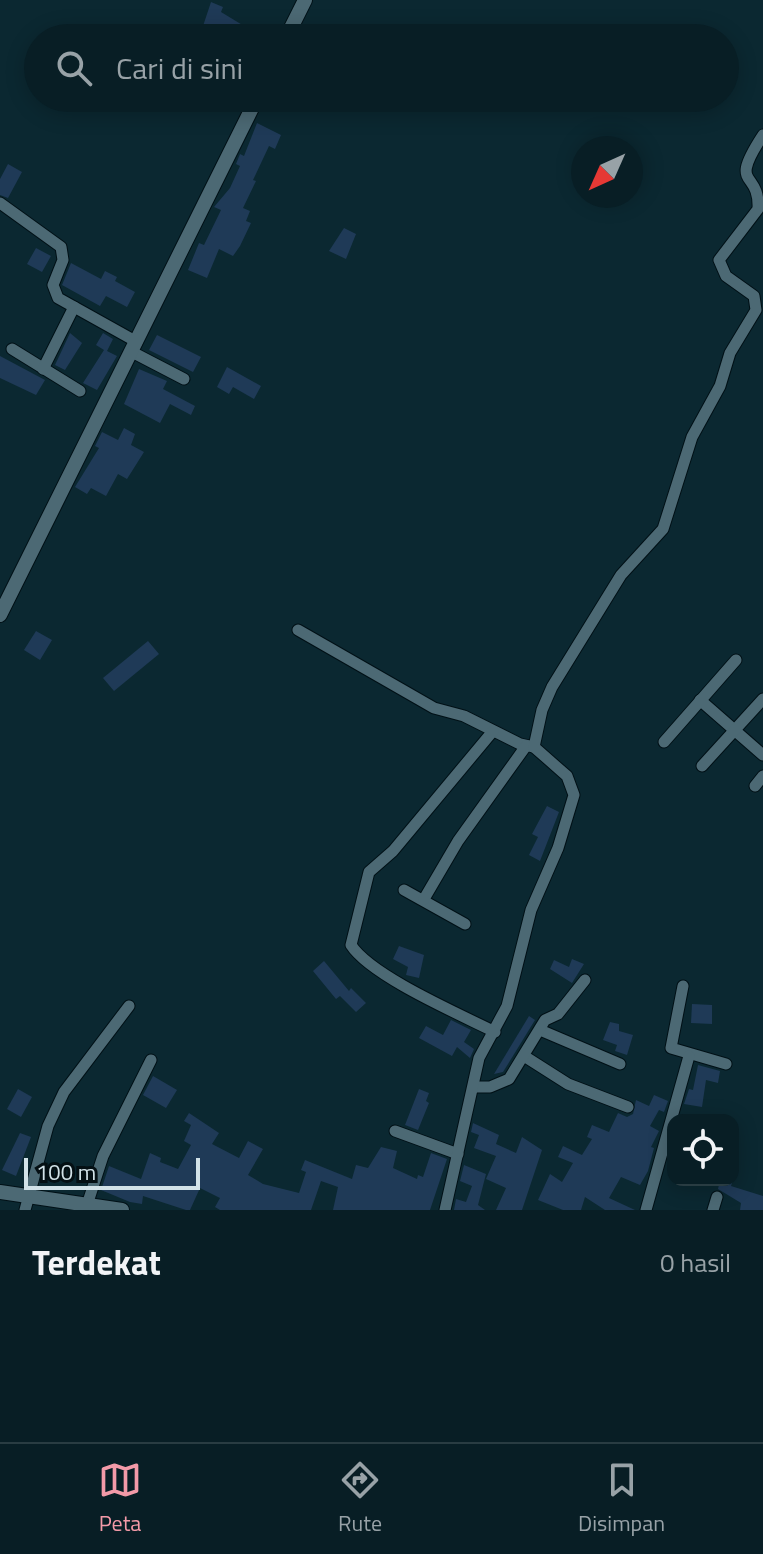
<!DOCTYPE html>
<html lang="id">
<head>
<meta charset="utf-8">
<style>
	body { margin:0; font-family:"Titillium Web",sans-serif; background:#11272d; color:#f1f3f6 }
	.controls { position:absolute; right:24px; bottom:24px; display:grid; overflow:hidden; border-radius:16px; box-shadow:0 4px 20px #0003 }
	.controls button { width:72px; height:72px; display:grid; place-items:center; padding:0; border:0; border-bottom:2px solid #293c42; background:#081e25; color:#f1f3f6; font:40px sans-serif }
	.compass { position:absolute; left:571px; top:136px; width:72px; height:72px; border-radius:50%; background:#081e25; box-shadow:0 4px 20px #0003; rotate:225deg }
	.scale { position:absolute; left:24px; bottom:20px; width:176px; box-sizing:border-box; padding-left:8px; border:4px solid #d2e2e8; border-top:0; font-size:22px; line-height:28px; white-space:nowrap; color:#d2e2e8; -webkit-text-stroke:6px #040f13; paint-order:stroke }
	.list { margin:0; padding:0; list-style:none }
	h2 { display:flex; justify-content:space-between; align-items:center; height:104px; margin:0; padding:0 32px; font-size:34px }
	h2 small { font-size:26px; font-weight:400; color:#98a2a7 }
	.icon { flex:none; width:44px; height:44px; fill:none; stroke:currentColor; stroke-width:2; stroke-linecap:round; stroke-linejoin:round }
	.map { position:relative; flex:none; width:763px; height:1210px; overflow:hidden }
	.search { position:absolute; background:#081e25; box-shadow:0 4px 20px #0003; left:24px; right:24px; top:24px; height:88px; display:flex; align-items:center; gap:20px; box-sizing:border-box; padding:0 28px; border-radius:44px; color:#98a2a7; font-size:30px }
	.sheet { height:232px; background:#081e25 }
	nav { display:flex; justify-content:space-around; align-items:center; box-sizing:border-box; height:112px; border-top:2px solid #293c42; background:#081e25; font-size:22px; color:#98a2a7 }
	nav a { display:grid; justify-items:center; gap:4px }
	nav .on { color:#f39aa8 }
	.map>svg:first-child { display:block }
	.building { fill:#1f3a57 }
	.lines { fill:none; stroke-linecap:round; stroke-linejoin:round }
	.minor-casing { stroke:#001016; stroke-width:13 }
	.tertiary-casing { stroke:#001016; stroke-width:16 }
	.minor { stroke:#4c6974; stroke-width:11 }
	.tertiary { stroke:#4c6974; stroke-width:14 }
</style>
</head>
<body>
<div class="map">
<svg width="763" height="1210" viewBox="0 0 763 1210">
	<rect width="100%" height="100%" fill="#0b2831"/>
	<g class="building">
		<path d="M211,2l12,5 -2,5 43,26h-65z"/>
		<path d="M257,123l24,12 -6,14 -6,-3 -16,34 3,1 -13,27 7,3 -4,10 5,2 -11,23 -7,10 -14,-7 -12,29 -19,-8 11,-27 5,2 17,-35 -7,-3 16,-19 10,-22 -4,-2 4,-10 4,2z"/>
		<path d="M8,164l14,8 -14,26 -8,-3v-16z"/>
		<path d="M344,228l12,6 -10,25 -17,-8z"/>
		<path d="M36,248l15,8 -9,16 -15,-8z"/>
		<path d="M71,263l30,16 4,-8 12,6 -2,4 20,11 -8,15 -21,-11 -6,10 -38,-21z"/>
		<path d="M70,333l12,10 -17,27 -10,-5z"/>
		<path d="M103,333l10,6 -6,12 10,5 -20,34 -14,-7 21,-33 -8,-5z"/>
		<path d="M157,335l44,22 -8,15 -44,-22z"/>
		<path d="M0,356l45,24 -9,15 -36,-17z"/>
		<path d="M227,367l34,19 -7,13 -21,-12 -4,7 -12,-7z"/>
		<path d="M139,369l28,12 -4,8 32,17 -4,9 -21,-11 -10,19 -36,-19z"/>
		<path d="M124,428l11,6 -4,11 13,7 -17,27 -9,-5 -12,22 -15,-8 -4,6 -12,-7 24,-39 -4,-2 7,-14 16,8z"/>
		<path d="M36,631l16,9 -12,20 -16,-10z"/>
		<path d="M148,641l11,13 -45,37 -11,-13z"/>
		<path d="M547,806l12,6 -19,49 -11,-6 9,-18 -6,-3z"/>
		<path d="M399,946l25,9 -5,23 -13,-3 2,-8 -15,-8z"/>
		<path d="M572,959l12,5 -12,19 -22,-14 4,-9 15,7z"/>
		<path d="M324,961l25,30 2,-3 15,15 -10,9 -16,-16 -4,3 -23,-28z"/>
		<path d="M692,1004l20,1v19l-21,-1z"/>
		<path d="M529,1016l6,4 -32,52 -9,2z"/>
		<path d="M451,1020l20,10 -7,12 10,7 -4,9 -13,-11 -5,9 -33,-18 7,-12 17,9z"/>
		<path d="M610,1022l9,2v7l14,4 -6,20 -12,-4 2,-6 -14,-5z"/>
		<path d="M698,1065l22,6 -2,12 -12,-3 -4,27 -18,-3 5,-15 4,1z"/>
		<path d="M153,1076l24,14 -11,18 -23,-13z"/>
		<path d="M18,1089l14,8 -11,20 -14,-8z"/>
		<path d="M419,1089l10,4 -3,8 3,2 -11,27 -13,-5z"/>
		<path d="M654,1095l14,6 -4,11 -5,-2 -9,16 9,5 -8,16 3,1 -6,23 -8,14 -19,-8 -12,21 26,12h-30l-20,-13 -4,13h-18l-25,-10 12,-26 12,8 11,-19 -15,-6 5,-11 19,9 10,-16 -5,-2 5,-12 17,7 9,-19 9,4 6,-3 3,-14 13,6z"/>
		<path d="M189,1113l30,20 -7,11 27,14 9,-17 15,8 -15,26 15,9 36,9 7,-21 -5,-2 4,-10 47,19 4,-14 12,3 13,-21 16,4 -4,17 24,11 1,-4 5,2 8,-24 16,6 -17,51h-97l5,-23 -17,-6 -10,29h-91l-5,-3 5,-9 -20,-10 -10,22h-4l-43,-14 -1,8 -12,-2 -29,-12 8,-24 32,13 9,-26 11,5 -1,4 18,7 13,-24 -7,-4 7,-16 -7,-4z"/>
		<path d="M473,1123l26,12 -3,9 20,9 6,-16 20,13 -20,60h-26l10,-22 -20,-9 10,-23 -22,-8 5,-13 -8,-3z"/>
		<path d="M20,1133l11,4 -15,39 -14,-6z"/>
		<path d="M464,1165l22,9 -8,31 7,5h-31l2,-11 10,3 6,-16 -12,-5z"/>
		<path d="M720,1180h13l-2,6 32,10v14h-23l1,-7 -23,-14z"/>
	</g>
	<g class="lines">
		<defs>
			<g id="minor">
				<path d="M0,203l61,44 2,13 -10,25 5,13 79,44"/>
				<path d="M12,349l68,42"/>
				<path d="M132,352l52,27"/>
				<path d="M43,369l31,-62"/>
				<path d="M298,630l136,78 30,8 56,28 14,3"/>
				<path d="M700,700l63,55"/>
				<path d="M493,731l-100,120 -24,21 -18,73c20,31 108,69 144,87"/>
				<path d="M664,742l72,-82"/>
				<path d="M702,766l61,-67"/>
				<path d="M755,786l8,-10"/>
				<path d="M404,890l61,34"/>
				<path d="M424,899l34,-58 68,-95"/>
				<path d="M683,986l-12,62 55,16"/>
				<path d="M540,1030l80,34"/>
				<path d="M524,1056l44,28 60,23"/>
				<path d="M474,1087h16l19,-8 36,-59 13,-6 27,-34"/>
				<path d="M395,1131l63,23"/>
				<path d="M87,1205l16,-49 48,-96"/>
				<path d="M25,1210l23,-84 16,-34 65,-86"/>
				<path d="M445,1210l34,-152 28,-52 24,-96 27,-62 16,-53 -7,-19 -33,-29 8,-37 10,-23 69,-112 42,-46 29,-92 28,-51 10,-33 26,-43 -2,-14 -28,-20 -7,-16 39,-51c2,-41 -31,-19 5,-74"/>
				<path d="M646,1210l43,-154"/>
				<path d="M713,1210l4,-13"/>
			</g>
			<g id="tertiary">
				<path d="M286,38l19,-38"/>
				<path d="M0,615l257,-517"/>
				<path d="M0,1192l122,18"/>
			</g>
		</defs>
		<use href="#minor" class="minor-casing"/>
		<use href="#tertiary" class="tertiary-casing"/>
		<use href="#minor" class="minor"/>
		<use href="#tertiary" class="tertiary"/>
	</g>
</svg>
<div class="controls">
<button><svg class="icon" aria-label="locate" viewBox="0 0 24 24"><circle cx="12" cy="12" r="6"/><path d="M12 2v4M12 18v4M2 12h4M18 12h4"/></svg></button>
</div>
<svg class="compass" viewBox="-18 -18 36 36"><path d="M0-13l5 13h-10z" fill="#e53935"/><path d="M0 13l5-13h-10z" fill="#98a2a7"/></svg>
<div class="scale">100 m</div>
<div class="search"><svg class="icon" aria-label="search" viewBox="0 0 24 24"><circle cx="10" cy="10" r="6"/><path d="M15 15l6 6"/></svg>Cari di sini</div>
</div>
<section class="sheet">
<h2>Terdekat<small>0 hasil</small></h2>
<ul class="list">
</ul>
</section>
<nav>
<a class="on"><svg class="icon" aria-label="map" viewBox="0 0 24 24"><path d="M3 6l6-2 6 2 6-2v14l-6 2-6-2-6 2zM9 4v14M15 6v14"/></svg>Peta</a>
<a><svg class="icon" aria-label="directions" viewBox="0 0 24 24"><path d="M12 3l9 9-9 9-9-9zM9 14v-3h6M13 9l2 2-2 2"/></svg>Rute</a>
<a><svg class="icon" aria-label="saved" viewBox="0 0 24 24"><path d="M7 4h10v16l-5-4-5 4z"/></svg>Disimpan</a>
</nav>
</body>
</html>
